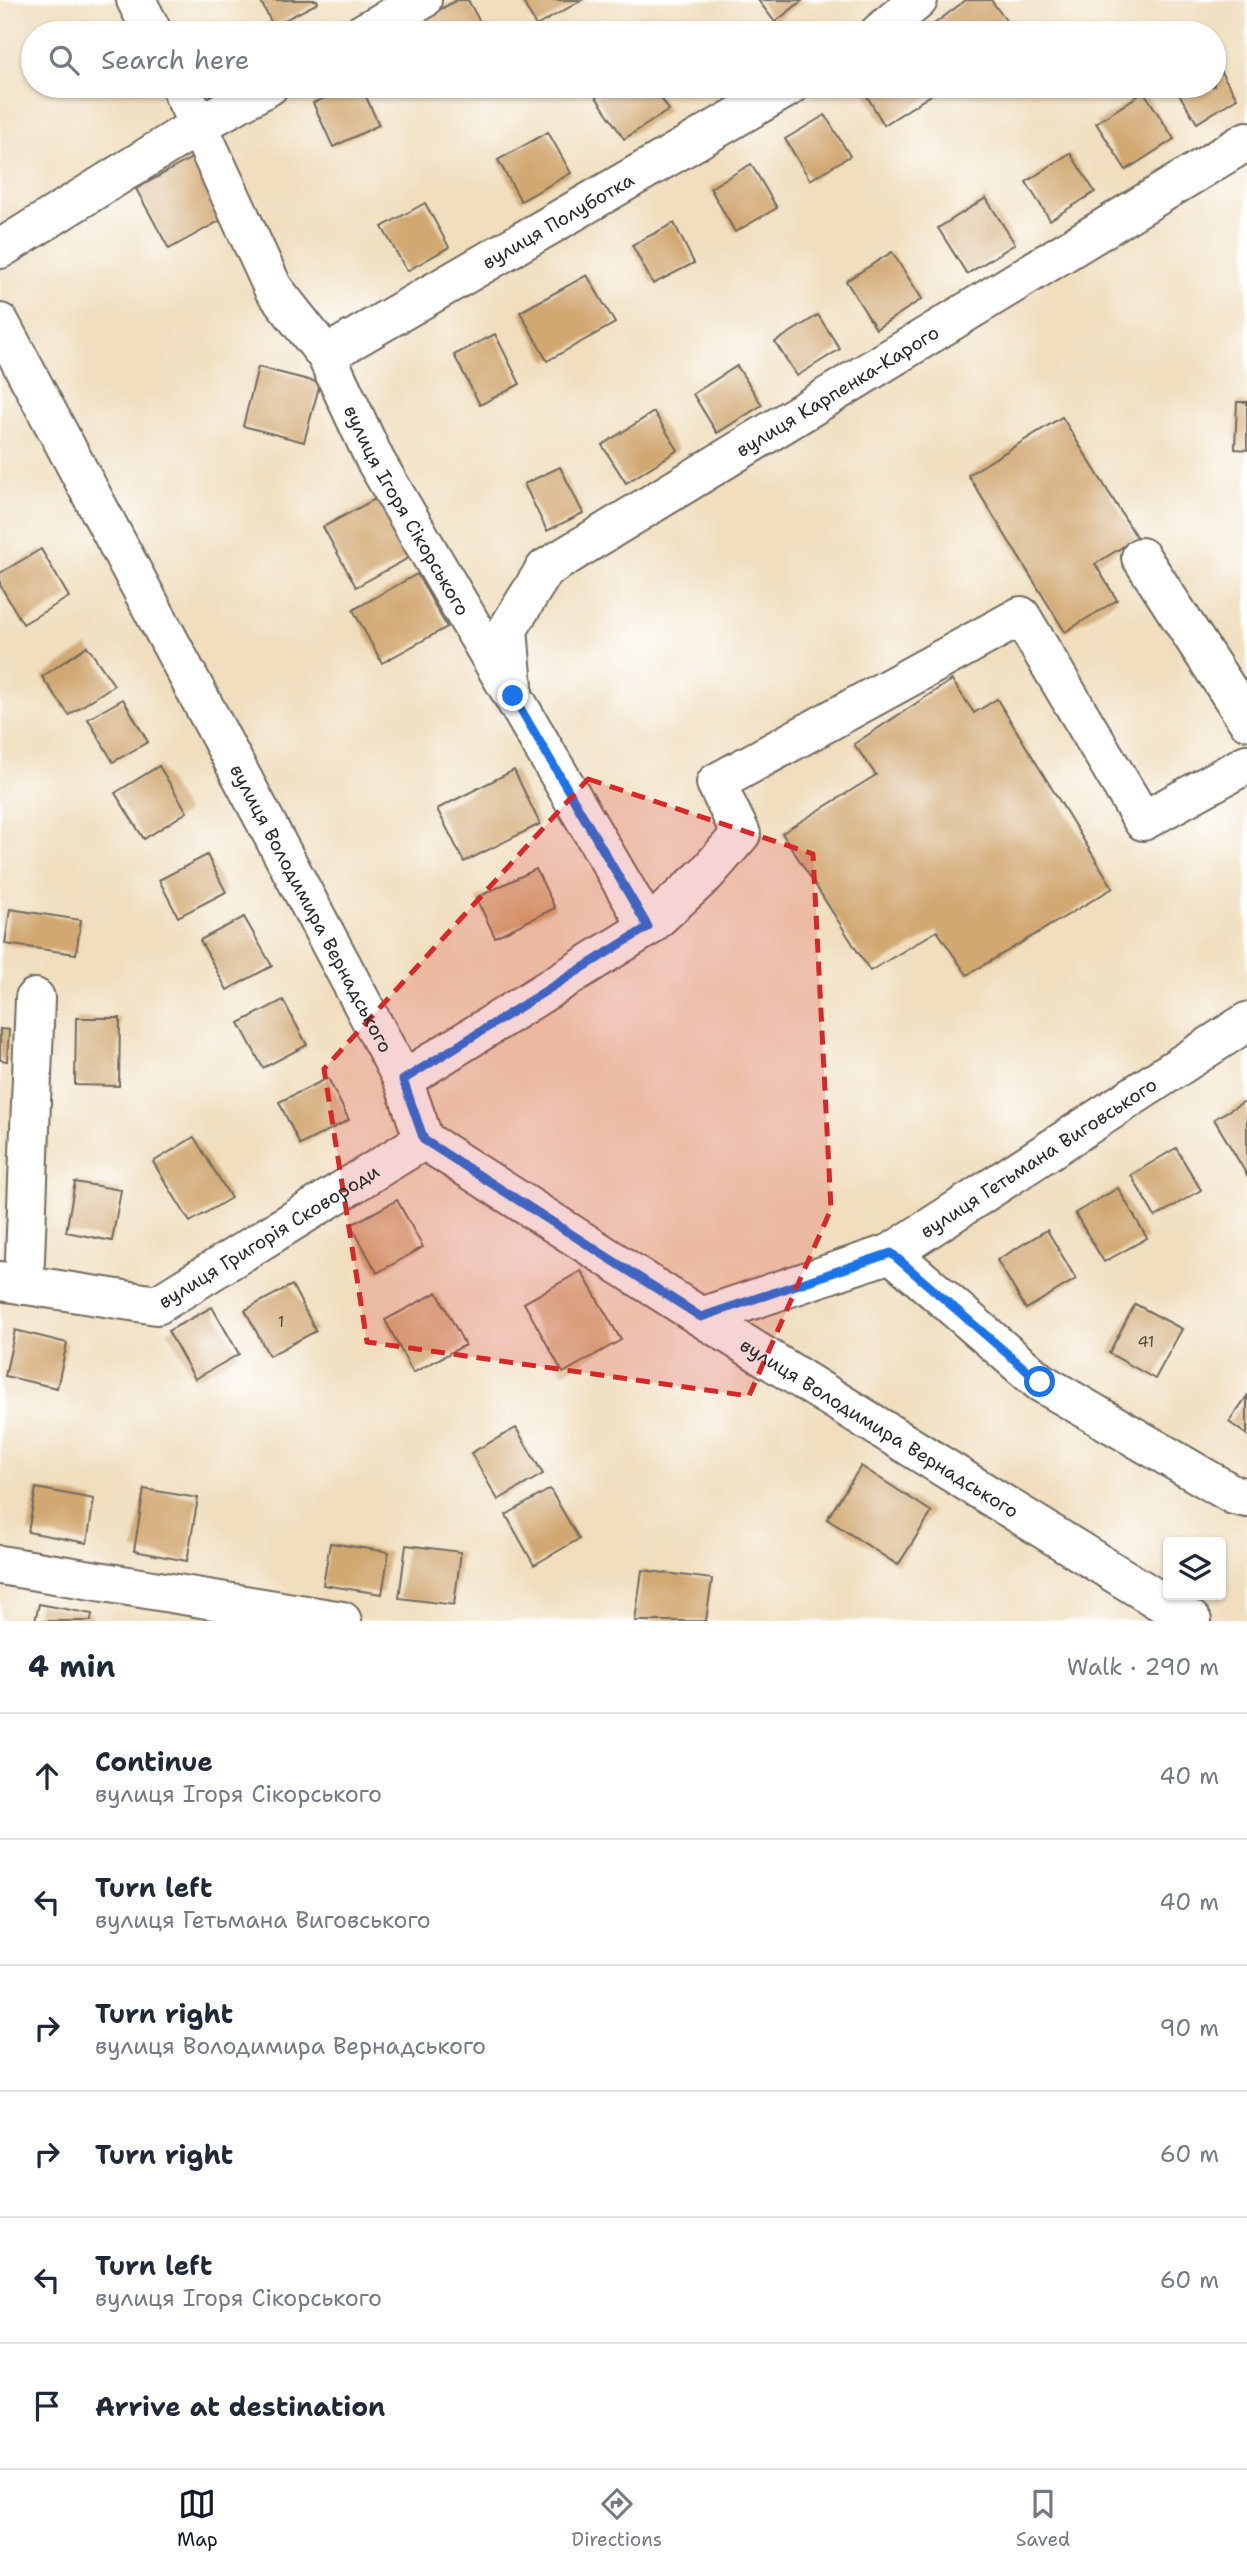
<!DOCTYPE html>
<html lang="en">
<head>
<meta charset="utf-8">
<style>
	body { margin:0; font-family:"Shantell Sans",sans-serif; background:#f6f6f7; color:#1f2937 }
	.controls { position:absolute; right:21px; bottom:21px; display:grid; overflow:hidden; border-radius:7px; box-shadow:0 2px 5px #0004 }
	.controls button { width:63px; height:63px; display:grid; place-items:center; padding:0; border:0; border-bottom:2px solid #e0e1e3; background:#fff; color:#1f2937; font:35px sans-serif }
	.stop { position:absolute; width:21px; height:21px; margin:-16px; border:5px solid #1a73e8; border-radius:50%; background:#fff }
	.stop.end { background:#1a73e8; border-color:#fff; box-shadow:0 2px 7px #0008 }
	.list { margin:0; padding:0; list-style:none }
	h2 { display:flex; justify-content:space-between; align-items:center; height:91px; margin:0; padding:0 28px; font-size:30px }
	h2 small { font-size:23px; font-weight:400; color:#747a83 }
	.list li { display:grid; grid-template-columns:46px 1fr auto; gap:21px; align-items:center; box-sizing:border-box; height:126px; padding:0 28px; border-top:2px solid #e0e1e3 }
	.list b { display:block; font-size:26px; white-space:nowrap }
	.list p { margin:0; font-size:23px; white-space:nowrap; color:#747a83 }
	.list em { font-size:23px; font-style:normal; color:#747a83 }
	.icon { flex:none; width:38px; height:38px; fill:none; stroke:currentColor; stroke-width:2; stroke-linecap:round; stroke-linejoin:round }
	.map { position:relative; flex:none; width:1247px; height:1621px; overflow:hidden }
	.search { position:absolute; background:#fff; box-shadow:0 2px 5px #0004; left:21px; right:21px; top:21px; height:77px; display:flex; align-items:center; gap:18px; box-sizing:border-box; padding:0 24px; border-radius:38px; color:#747a83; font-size:26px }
	.sheet { height:847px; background:#fff }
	nav { display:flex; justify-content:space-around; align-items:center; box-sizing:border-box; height:98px; border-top:2px solid #e0e1e3; background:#fff; font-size:19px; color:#747a83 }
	nav a { display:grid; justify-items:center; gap:4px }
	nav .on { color:#111827 }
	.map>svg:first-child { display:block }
	.building { fill:#d1a872 }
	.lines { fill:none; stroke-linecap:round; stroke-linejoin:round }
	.minor-casing { stroke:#706a5e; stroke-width:42 }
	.minor { stroke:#fff; stroke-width:38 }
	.route { stroke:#1a73e8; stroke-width:9 }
	.marked { fill:#d62828; fill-opacity:0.2; stroke:#d62828; stroke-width:5; stroke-dasharray:14 9; stroke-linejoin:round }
	.labels { text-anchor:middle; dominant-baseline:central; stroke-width:7; stroke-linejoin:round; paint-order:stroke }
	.number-label { font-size:16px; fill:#544a3d }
	.street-label { font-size:19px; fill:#2b2b2b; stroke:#fff }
</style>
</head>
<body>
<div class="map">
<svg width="1247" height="1621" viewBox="0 0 1247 1621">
	<rect width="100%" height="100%" fill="#fff"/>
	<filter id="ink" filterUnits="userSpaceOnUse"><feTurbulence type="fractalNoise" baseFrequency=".0143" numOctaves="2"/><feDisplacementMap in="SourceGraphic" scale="14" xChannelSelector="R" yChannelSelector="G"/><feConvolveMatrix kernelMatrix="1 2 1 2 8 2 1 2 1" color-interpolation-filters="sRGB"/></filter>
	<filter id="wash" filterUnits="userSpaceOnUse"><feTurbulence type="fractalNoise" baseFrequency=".00686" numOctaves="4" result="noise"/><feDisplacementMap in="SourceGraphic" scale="28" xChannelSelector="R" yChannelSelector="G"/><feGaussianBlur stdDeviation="1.57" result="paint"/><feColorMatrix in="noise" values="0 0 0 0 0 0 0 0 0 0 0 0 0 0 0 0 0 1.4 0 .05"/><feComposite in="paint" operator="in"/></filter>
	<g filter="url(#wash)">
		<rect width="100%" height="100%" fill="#f0debe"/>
		<g id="blocks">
			<g class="building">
				<path d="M260,0h57l1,3 -45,23z"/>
				<path d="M457,0h11l18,33h-60l-7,-12z"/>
				<path d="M522,0h60l-46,26z"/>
				<path d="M758,0h45l-28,22z"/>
				<path d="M966,0h25l22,30 -4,3h-74l-5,-6z"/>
				<path d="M1214,61l23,37 -40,25 -23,-37h40z"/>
				<path d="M351,86h10l18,39 -46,22 -20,-44z"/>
				<path d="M612,86h41l16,24 -45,29 -28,-42z"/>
				<path d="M689,86h14l-10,6z"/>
				<path d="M861,86h64l6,9 -47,30z"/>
				<path d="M1144,92l30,47 -48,31 -30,-47z"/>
				<path d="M825,115l25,41 -40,24 -25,-41z"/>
				<path d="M548,132l23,41 -50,28 -23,-41z"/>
				<path d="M1070,153l25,39 -45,28 -24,-38z"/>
				<path d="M197,155l33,60 -61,34 -33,-60z"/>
				<path d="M751,164l26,44 -42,24 -25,-44z"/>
				<path d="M986,198l29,46 -48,30 -29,-46z"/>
				<path d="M425,203l24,44 -42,24 -25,-44z"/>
				<path d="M674,223l20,40 -41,21 -21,-39z"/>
				<path d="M892,252l30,47 -46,30 -30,-48z"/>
				<path d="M587,275l28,48 -68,38 -27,-49z"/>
				<path d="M818,315l22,34 -43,27 -22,-34z"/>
				<path d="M495,334l25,50 -40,21 -26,-50z"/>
				<path d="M737,366l25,39 -45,28 -24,-39z"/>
				<path d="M258,367l62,16 -16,59 -61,-16z"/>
				<path d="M1237,402h10v48l-12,-1z"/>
				<path d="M654,412l24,38 -52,33 -24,-38z"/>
				<path d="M1062,417l75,121 -42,26 22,36 -52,32 -97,-157z"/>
				<path d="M560,467l23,46 -36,18 -23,-47z"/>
				<path d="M377,498l33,59 -54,30 -33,-60z"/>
				<path d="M41,549l28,48 -46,27 -23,-39v-12z"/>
				<path d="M417,574l30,53 -65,36 -29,-53z"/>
				<path d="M87,646l27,39 -45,30 -27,-38z"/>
				<path d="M952,680l22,33 23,-14 116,189 -146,87 -30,-44 -67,40 -88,-138 94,-58 -22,-31z"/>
				<path d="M123,699l25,43 -35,20 -25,-43z"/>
				<path d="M159,766l28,46 -43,27 -29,-46z"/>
				<path d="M514,770l26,54 -76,38 -27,-53z"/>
				<path d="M207,855l19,37 -48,25 -19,-37z"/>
				<path d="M536,869l19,39 -60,29 -19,-39z"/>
				<path d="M10,909l71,11 -5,34 -71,-10z"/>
				<path d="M244,917l28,49 -45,24 -27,-50z"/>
				<path d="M283,1000l24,45 -44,23 -24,-45z"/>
				<path d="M76,1018h44l-1,68 -44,-1z"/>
				<path d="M0,1029l9,1 -2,31 -7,-1z"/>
				<path d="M328,1078l21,42 -49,25 -21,-43z"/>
				<path d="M1247,1100v75l-33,-56z"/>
				<path d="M194,1137l37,61 -41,24 -37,-60z"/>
				<path d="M1176,1148l25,42 -46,27 -24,-42z"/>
				<path d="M75,1182l46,8 -9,51 -46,-9z"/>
				<path d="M1118,1188l29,50 -43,24 -29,-49z"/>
				<path d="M397,1200l26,47 -46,26 -26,-48z"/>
				<path d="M1047,1230l29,49 -50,30 -29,-49z"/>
				<path d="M581,1271l40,69 -58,33 -39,-70z"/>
				<path d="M292,1285l24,46 -47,25 -24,-46z"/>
				<path d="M437,1292l28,53 -52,28 -28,-53z"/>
				<path d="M1135,1304l47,25 -27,50 -46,-26z"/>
				<path d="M212,1307l27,47 -44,25 -27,-48z"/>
				<path d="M15,1330l52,13 -10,45 -52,-12z"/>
				<path d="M1247,1396v39l-18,-13z"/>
				<path d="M516,1428l27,46 -45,26 -27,-47z"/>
				<path d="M861,1466l71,46 -34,53 -71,-46z"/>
				<path d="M36,1488l58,11 -7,44 -59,-11z"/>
				<path d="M144,1489l54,9 -11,63 -53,-10z"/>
				<path d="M550,1489l29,50 -45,26 -28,-50z"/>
				<path d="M330,1543l59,9 -7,42 -59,-9z"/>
				<path d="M406,1545l55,7 -7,53 -55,-7z"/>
				<path d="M642,1570l70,9 -6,42h-71z"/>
				<path d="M39,1604l53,10 -1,7h-56z"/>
			</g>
		</g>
	</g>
	<g filter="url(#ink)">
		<use href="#blocks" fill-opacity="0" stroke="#706a5e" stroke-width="2"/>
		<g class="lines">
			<defs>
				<g id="minor">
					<path d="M136,0l17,33"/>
					<path d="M363,33l59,-33"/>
					<path d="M879,33l39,-33"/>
					<path id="s1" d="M180,86l93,202 53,67 49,105 273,467"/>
					<path d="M0,249l199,-124 70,-39"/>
					<path id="s2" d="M0,323l403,757 21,60 277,177 491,304"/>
					<path id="s3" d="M326,355l464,-269"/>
					<path d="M1141,557l106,163"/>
					<path id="s4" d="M513,687l-5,-58 37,-60 702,-428"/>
					<path d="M403,1080l245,-153 58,-53 35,-40 -25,-51 305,-167 122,205 104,-57"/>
					<path d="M891,1253l149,129 194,113 13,3"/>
					<path id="s5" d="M0,1281l157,24 267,-165"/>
					<path d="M24,1285l11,-287"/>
					<path id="s6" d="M701,1317l190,-64 356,-231"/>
					<path d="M0,1565l342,56"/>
				</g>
			</defs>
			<use href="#minor" class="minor-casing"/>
			<use href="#minor" class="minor"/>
		</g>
	</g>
	<g class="lines" filter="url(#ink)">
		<path class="route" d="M513,696l135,231 -245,153 21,60 277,177 190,-64 149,129"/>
	</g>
	<path class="marked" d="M588,779l225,75 18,355 -82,187 -382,-54 -43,-273z"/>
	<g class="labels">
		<g class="number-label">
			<text x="281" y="1321">1</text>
			<text x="1146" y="1341">41</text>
		</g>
		<g class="street-label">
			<text stroke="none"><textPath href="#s3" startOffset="268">вулиця Полуботка</textPath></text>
			<text stroke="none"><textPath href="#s4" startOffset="471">вулиця Карпенка-Карого</textPath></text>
			<text stroke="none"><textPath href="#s1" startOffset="483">вулиця Ігоря Сікорського</textPath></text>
			<text stroke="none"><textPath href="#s2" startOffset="663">вулиця Володимира Вернадського</textPath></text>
			<text stroke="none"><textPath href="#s6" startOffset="376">вулиця Гетьмана Виговського</textPath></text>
			<text stroke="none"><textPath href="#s5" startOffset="290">вулиця Григорія Сковороди</textPath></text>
			<text stroke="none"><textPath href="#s2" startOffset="1460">вулиця Володимира Вернадського</textPath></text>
		</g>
	</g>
</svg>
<div class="controls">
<button><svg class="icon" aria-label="layers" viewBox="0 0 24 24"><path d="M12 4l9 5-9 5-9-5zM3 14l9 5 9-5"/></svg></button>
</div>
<div class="stop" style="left:1040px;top:1382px"></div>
<div class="stop end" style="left:513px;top:696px"></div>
<div class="search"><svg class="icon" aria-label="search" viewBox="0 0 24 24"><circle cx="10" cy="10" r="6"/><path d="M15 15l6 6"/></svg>Search here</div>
</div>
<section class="sheet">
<h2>4 min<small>Walk · 290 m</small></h2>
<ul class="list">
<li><svg class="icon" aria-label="ahead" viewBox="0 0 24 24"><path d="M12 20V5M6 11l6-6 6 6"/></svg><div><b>Continue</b><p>вулиця Ігоря Сікорського</p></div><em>40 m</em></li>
<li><svg class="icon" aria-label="left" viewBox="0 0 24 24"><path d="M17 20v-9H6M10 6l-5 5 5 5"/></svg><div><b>Turn left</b><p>вулиця Гетьмана Виговського</p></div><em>40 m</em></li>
<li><svg class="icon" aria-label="right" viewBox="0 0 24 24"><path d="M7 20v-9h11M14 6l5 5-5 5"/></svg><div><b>Turn right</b><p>вулиця Володимира Вернадського</p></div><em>90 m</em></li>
<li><svg class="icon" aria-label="right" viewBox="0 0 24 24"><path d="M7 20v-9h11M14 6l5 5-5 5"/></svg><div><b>Turn right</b></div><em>60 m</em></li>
<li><svg class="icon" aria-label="left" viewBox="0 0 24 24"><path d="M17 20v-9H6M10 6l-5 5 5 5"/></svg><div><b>Turn left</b><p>вулиця Ігоря Сікорського</p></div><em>60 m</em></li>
<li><svg class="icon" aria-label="arrive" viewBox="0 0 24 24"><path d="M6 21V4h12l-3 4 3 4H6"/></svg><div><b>Arrive at destination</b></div></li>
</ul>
</section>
<nav>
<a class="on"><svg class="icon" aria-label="map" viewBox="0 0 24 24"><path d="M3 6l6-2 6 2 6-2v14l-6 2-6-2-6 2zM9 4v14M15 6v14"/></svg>Map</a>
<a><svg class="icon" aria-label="directions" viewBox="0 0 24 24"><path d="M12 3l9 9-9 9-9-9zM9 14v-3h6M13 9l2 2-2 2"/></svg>Directions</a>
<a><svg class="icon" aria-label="saved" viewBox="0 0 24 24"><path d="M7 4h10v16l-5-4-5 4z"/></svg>Saved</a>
</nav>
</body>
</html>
